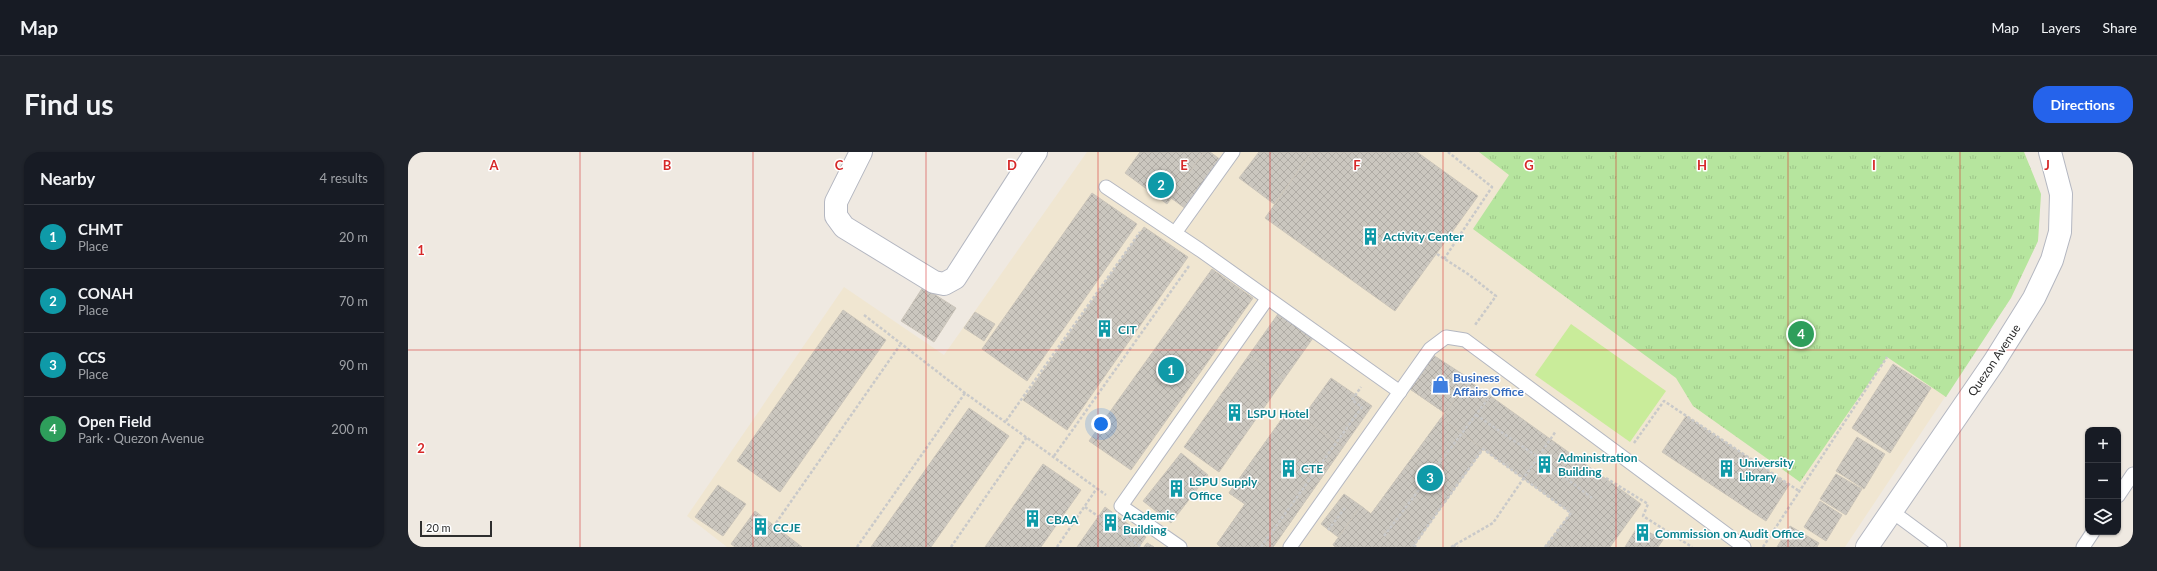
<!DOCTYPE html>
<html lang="en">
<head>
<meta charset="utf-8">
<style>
	body { margin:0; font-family:Lato,sans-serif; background:#20242c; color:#f1f3f6 }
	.controls { position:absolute; right:12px; bottom:12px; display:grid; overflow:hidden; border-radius:8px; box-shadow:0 1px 3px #0004 }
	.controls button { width:36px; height:36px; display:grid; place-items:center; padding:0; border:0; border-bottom:1px solid #363941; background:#171b24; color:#f1f3f6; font:20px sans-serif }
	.scale { position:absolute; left:12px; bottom:10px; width:72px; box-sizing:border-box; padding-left:4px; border:2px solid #2e2e2e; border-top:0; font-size:11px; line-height:14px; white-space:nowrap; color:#2e2e2e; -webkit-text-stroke:3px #fff; paint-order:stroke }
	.you { position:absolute; left:693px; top:272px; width:14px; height:14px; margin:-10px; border:3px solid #fff; border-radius:50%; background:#1a73e8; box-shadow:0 0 0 6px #1a73e833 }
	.badge { display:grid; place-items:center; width:26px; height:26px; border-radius:50%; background:#2563eb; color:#fff; font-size:13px; font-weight:700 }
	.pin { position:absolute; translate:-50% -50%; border:2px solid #fff; box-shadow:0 1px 4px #0006 }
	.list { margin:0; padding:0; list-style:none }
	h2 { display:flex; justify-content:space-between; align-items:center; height:52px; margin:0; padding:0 16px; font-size:17px }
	h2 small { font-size:13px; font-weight:400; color:#9ea1a6 }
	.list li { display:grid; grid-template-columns:26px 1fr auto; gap:12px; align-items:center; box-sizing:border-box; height:64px; padding:0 16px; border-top:1px solid #363941 }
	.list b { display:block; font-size:15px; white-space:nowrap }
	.list p { margin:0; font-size:13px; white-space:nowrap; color:#9ea1a6 }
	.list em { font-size:13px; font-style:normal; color:#9ea1a6 }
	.icon { flex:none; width:22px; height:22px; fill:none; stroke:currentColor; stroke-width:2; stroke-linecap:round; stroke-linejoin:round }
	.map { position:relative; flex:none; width:1725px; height:395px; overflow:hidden; border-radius:16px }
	header { display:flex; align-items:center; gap:24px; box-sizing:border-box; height:56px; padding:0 20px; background:#171b24; border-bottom:1px solid #363941 }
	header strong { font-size:19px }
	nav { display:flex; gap:22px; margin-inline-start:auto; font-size:14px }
	.intro { display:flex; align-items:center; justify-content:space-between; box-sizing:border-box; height:96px; padding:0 24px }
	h1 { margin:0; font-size:28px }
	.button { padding:10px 18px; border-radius:16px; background:#2563eb; color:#fff; font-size:14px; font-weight:700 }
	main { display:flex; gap:24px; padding:0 24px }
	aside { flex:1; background:#171b24; border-radius:16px; box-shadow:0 1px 3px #0004 }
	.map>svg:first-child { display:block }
	.education { fill:#f0e6d1 }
	.park { fill:url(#park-tufts) }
	.pitch { fill:#c9ec9a }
	.building { fill:url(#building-cross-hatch); stroke:#cbc5ba }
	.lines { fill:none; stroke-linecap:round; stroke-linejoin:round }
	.lane-casing { stroke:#b4b7c1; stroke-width:15 }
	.street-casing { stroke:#b4b7c1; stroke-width:24 }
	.secondary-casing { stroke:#b4b7c1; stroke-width:24 }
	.path { stroke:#c9c9c9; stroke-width:2.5; stroke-dasharray:3 2; stroke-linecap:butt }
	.lane { stroke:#fff; stroke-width:13 }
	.street { stroke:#fff; stroke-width:22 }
	.secondary { stroke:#fff; stroke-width:22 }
	.grid { fill:none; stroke:#d62828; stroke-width:1; stroke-opacity:0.55 }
	.labels { text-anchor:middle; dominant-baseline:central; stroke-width:3; stroke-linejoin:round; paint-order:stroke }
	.culture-label { font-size:12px; font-weight:bold; fill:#0d838f; stroke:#fff; text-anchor:start }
	.street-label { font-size:12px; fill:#2e2e2e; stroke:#fff }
	.shop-label { font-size:12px; font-weight:bold; fill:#366cbe; stroke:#fff; text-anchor:start }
	.grid-label { font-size:13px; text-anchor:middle; font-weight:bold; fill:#d62828; stroke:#fff; stroke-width:3; stroke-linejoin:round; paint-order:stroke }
</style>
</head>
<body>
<header>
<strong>Map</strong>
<nav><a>Map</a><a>Layers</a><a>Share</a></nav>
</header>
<div class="intro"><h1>Find us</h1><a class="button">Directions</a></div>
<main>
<aside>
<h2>Nearby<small>4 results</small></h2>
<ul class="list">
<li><span class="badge" style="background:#0f9aa8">1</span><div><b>CHMT</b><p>Place</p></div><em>20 m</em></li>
<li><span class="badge" style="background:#0f9aa8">2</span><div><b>CONAH</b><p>Place</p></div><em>70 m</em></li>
<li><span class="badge" style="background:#0f9aa8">3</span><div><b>CCS</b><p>Place</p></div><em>90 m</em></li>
<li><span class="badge" style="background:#2e9e5b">4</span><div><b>Open Field</b><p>Park · Quezon Avenue</p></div><em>200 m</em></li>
</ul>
</aside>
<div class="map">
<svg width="1725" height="395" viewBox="0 0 1725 395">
	<defs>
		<pattern id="park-tufts" width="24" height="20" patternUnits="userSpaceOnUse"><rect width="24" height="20" fill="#b6e59e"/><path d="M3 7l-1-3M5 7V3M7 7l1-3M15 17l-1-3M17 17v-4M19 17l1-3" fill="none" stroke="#9dc588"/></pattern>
		<pattern id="building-cross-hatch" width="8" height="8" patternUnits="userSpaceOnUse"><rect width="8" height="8" fill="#cbc7bf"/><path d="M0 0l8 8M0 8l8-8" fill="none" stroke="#afaba4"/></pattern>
	</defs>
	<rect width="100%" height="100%" fill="#efe9e1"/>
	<path class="education" d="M679,0h937l17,42 -3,47 -27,57 -166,249h-1118l-40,-31 157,-229 100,68z"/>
	<path class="park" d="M1071,0h545l17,42 -3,47 -27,57 -65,99 -59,-40 -87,125 -107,-76 -17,-28 -203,-149 36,-54z"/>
	<path class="pitch" d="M1163,172l95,67 -36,51 -95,-67z"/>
	<g class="building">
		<path d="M732,0h64l-37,52 -42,-31z"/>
		<path d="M796,0h6l11,8 -35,49 -15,-11z"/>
		<path d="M851,0h53l-38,52 -35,-26z"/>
		<path d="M904,0h105l61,44 -83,115 -130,-93z"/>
		<path d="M684,41l45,31 -110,157 -45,-32z"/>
		<path d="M736,75l44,30 -121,173 -44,-30z"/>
		<path d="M804,117l41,29 -122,172 -42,-29z"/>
		<path d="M515,135l33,21 -22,34 -33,-21z"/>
		<path d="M435,158l43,30 -106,152 -43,-31z"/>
		<path d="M567,160l20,12 -11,17 -20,-13z"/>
		<path d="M870,162l35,24 -29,41 -35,-24z"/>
		<path d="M841,203l35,24 -65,93 -35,-25z"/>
		<path d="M1025,203l208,149 -31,43h-65l26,-34 -88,-64 -69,96 2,2h-80l-3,-2 28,-39 10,8 74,-101 -35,-24z"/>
		<path d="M1025,203l37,24 -25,34 -35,-24z"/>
		<path d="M1485,212l38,24 -41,65 -38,-25z"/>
		<path d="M923,226l41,28 -99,141h-52l-4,-3 28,-40 -16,-11 60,-84 13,9z"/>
		<path d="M561,256l40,28 -78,111h-60z"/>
		<path d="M881,257l54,38 -70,100h-52l-4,-3 28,-40 -16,-11z"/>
		<path d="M1278,264l103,69 -23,36 -104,-69z"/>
		<path d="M1033,266l42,31 -69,96 2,2h-80l-3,-2 28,-39 10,8z"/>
		<path d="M1449,285l28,17 -21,35 -28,-18z"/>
		<path d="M773,301l27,22 -37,48 -28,-22z"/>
		<path d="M635,312l38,26 -40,57h-56z"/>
		<path d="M1428,322l26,15 -16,26 -26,-16z"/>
		<path d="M310,333l28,19 -23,32 -28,-19z"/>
		<path d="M936,342l17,12 -23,31 -17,-13z"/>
		<path d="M1412,349l22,14 -16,26 -22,-14z"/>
		<path d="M697,355l41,30 -7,10h-62z"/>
		<path d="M347,359l47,36h-67l-4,-3z"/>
		<path d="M1230,374l25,14 -5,7h-33z"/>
		<path d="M1382,374l29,17 -2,4h-40z"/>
		<path d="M739,391l7,4h-10z"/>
		<path d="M739,391l7,4h-10z"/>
	</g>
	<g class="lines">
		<defs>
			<g id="lane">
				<path d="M698,35l94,63 200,142"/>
				<path d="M767,81l58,-81"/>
				<path d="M1710,344l15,-22"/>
				<path d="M1482,358l50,37"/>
				<path d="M772,395l-59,-41 146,-207"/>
				<path d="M882,395l140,-198 16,-12 19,3 279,207"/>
				<path d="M1675,395l10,-15"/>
			</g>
			<path id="street" d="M453,0l-25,50v14l8,11 90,55 10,2 11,-6 81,-126"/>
			<path id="secondary" d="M1459,395l127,-185 40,-64 18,-38 8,-28 1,-38 -11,-42"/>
		</defs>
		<use href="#lane" class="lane-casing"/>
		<use href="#street" class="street-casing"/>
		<use href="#secondary" class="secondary-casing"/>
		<g class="path">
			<path d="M1029,102l31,20 28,22 -21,29"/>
			<path d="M1036,107l48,-72 -44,-35"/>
			<path d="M456,163l101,78 141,102"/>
			<path d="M1068,263l62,42 54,41"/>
			<path d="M598,269l134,-189"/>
			<path d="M1226,291l30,-42 135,90"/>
			<path d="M646,304l135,-190"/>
			<path d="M1198,326l42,26 -5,12 49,31"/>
			<path d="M677,355l56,40"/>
			<path d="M368,371l124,-178"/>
			<path d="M920,378l17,-22"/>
			<path d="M976,384l113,-149"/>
			<path d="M449,395l108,-154"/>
			<path d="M543,395l76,-110"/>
			<path d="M649,395l40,-59"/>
			<path d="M853,395l101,-140 -10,-7 9,-13"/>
			<path d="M1008,395l-2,-2 69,-96 88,64 -26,34"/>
			<path d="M1043,395l42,-24 63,-92"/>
			<path d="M1046,395l1,-2 3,2"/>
			<path d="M1355,395l124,-190"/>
		</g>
		<use href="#lane" class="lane"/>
		<use href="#street" class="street"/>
		<use href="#secondary" class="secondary"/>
	</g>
	<path class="grid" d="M172,0v395M345,0v395M518,0v395M690,0v395M862,0v395M1035,0v395M1208,0v395M1380,0v395M1552,0v395M0,198h1725"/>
	<defs>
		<symbol id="building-bare" viewBox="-9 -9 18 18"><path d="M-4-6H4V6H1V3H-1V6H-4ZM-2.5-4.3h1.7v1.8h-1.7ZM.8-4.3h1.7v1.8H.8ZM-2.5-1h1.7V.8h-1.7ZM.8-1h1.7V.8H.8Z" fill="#0f9aa8" stroke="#fff" stroke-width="2.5" paint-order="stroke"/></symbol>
		<symbol id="shop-bare" viewBox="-9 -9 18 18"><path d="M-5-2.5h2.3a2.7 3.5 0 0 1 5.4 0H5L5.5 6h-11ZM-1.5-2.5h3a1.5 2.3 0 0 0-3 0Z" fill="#3f7fe0" stroke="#fff" stroke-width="2.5" paint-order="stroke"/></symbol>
	</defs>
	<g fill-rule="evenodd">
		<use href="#building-bare" x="950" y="72" width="25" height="25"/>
		<use href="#building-bare" x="684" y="164" width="25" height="25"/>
		<use href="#shop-bare" x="1020" y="220" width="25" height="25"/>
		<use href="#building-bare" x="814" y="248" width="25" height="25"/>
		<use href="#building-bare" x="1124" y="300" width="25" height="25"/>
		<use href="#building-bare" x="868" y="304" width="25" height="25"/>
		<use href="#building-bare" x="1306" y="304" width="25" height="25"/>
		<use href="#building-bare" x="756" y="324" width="25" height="25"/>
		<use href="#building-bare" x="612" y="354" width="25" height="25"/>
		<use href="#building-bare" x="690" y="358" width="25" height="25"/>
		<use href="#building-bare" x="340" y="362" width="25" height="25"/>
		<use href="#building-bare" x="1222" y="368" width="25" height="25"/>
	</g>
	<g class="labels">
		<g class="culture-label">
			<text x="975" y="84">Activity Center</text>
			<text x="710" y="177">CIT</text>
			<text x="839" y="261">LSPU Hotel</text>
			<text x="1150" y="305">Administration<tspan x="1150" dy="14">Building</tspan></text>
			<text x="1331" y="310">University<tspan x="1331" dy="14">Library</tspan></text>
			<text x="893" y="316">CTE</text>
			<text x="781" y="329">LSPU Supply<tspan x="781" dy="14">Office</tspan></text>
			<text x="715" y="363">Academic<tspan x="715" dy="14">Building</tspan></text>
			<text x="638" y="367">CBAA</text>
			<text x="365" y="375">CCJE</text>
			<text x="1247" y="381">Commission on Audit Office</text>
		</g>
		<g class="street-label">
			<text transform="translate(1586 208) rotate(-56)">Quezon Avenue</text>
		</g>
		<g class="shop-label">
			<text x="1045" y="225">Business<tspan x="1045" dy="14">Affairs Office</tspan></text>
		</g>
	</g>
	<g class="grid-label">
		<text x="86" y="18">A</text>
		<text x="259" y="18">B</text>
		<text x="431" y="18">C</text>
		<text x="604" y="18">D</text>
		<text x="776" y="18">E</text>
		<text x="949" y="18">F</text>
		<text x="1121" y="18">G</text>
		<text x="1294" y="18">H</text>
		<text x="1466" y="18">I</text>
		<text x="1639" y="18">J</text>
		<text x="13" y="103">1</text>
		<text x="13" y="301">2</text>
	</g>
</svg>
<div class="controls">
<button>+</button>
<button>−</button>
<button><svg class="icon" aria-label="layers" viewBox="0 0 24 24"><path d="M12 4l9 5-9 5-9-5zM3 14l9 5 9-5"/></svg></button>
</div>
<div class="scale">20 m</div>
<div class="you"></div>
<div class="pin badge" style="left:763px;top:218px;background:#0f9aa8">1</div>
<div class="pin badge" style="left:753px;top:33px;background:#0f9aa8">2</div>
<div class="pin badge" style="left:1022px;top:326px;background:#0f9aa8">3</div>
<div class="pin badge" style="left:1393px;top:182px;background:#2e9e5b">4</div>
</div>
</main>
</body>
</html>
